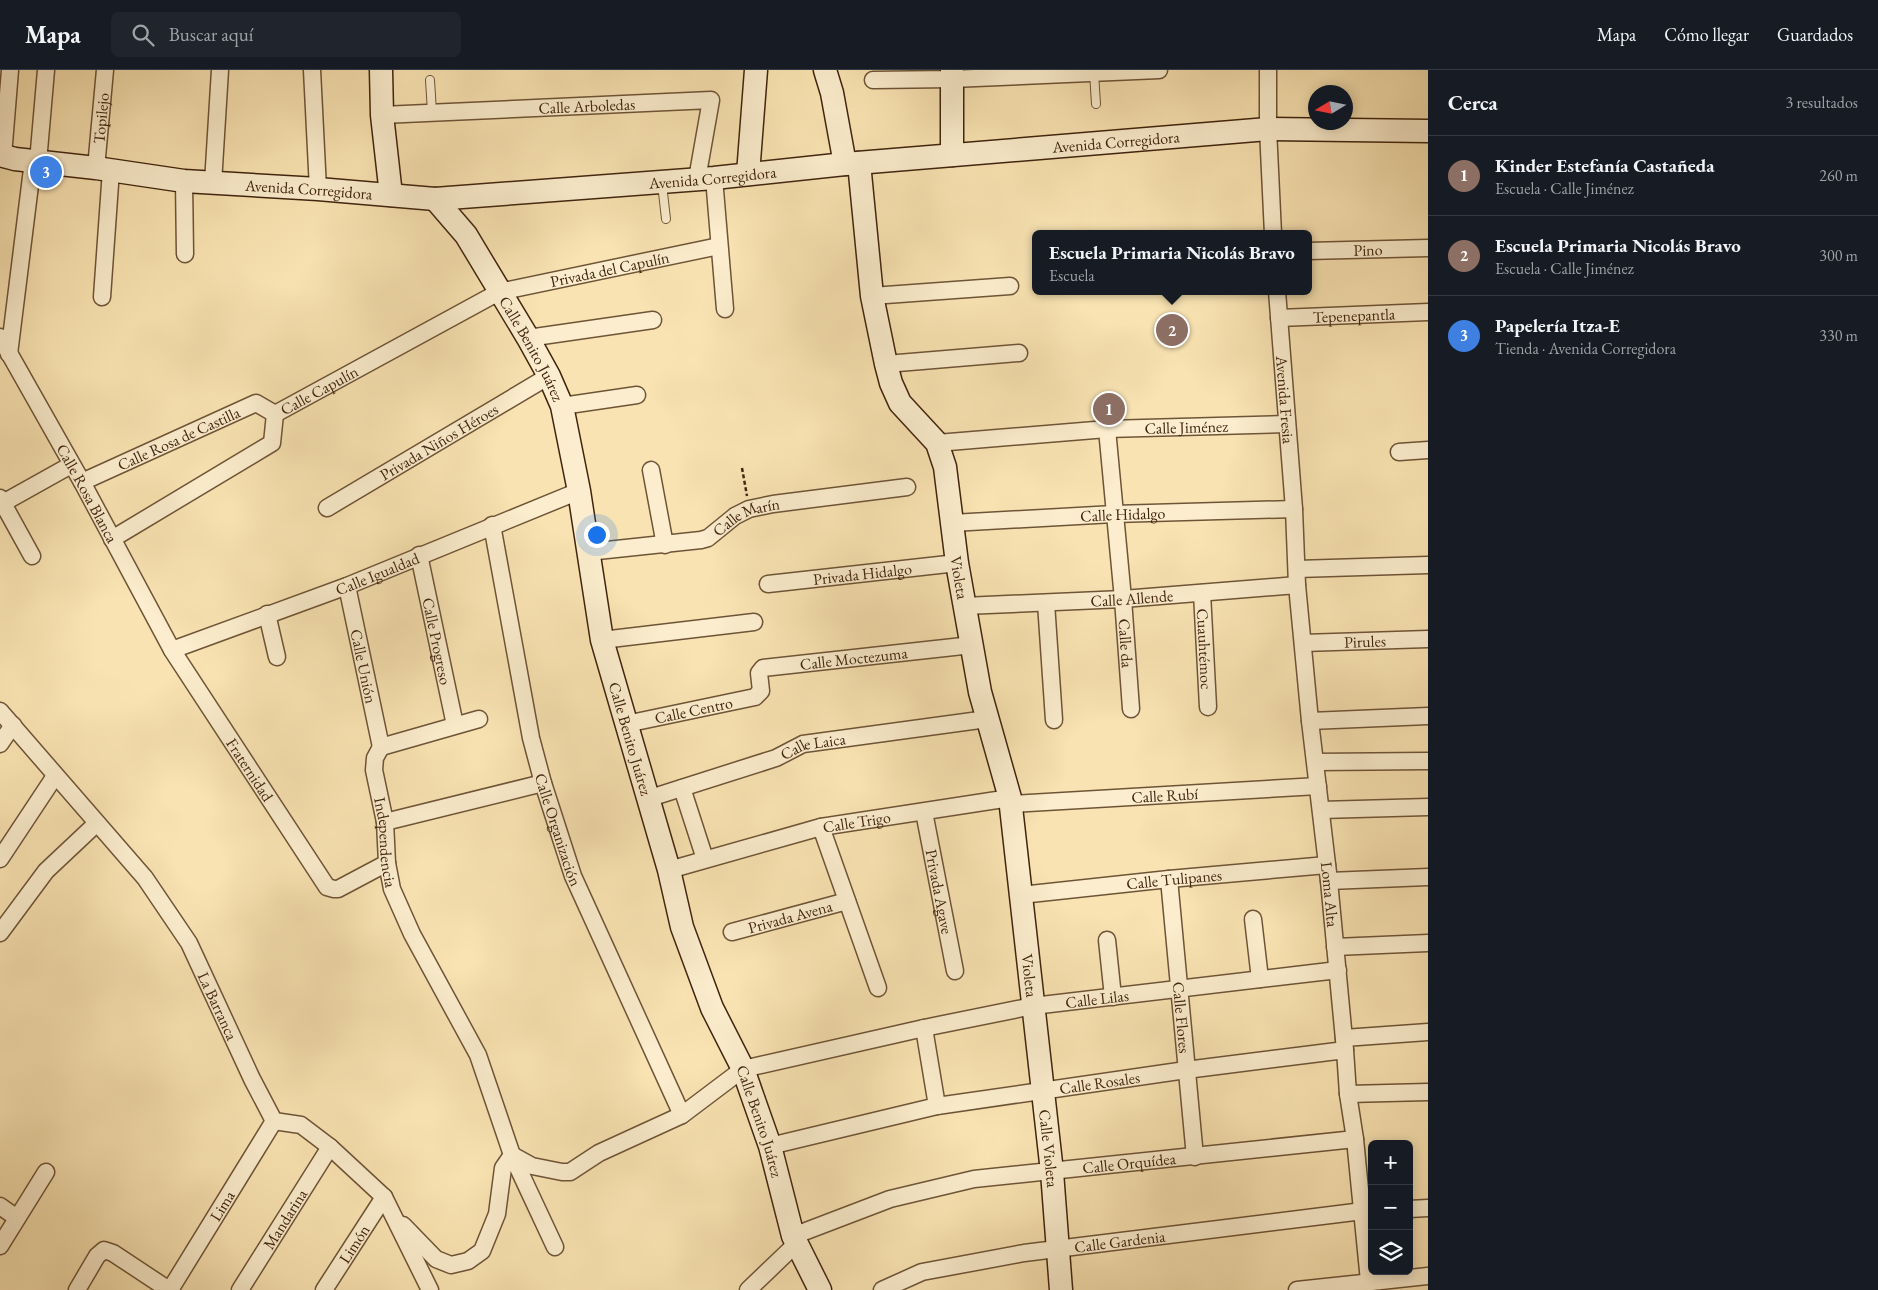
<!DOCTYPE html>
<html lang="es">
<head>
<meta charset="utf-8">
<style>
	body { margin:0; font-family:"EB Garamond",serif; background:#20242c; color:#f1f3f6 }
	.controls { position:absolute; right:15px; bottom:15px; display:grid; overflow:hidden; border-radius:8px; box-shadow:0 2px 12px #0003 }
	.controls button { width:45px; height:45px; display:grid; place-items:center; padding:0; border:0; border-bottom:1px solid #363941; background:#171b24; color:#f1f3f6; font:25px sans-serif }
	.compass { position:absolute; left:1308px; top:15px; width:45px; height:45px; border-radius:50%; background:#171b24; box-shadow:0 2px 12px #0003; rotate:260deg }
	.you { position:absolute; left:596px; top:464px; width:18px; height:18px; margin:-12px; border:4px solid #fff; border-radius:50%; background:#1a73e8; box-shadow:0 0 0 8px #1a73e833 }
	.badge { display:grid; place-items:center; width:32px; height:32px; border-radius:50%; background:#7c3aed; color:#fff; font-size:16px; font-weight:700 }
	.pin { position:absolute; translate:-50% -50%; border:2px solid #fff; box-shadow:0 1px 5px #0006 }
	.popup { position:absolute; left:1032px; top:160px; width:280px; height:65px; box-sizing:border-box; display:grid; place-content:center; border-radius:8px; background:#171b24; filter:drop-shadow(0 1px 4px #0005); font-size:16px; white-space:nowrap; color:#9ea1a6 }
	.popup b { font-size:19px; color:#f1f3f6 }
	.popup::after { content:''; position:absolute; left:50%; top:100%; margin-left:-10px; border:10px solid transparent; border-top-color:#171b24 }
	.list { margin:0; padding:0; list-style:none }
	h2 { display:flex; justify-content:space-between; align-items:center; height:65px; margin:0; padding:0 20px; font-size:21px }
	h2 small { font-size:16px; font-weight:400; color:#9ea1a6 }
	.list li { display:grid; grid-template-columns:32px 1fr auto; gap:15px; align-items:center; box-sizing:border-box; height:80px; padding:0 20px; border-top:1px solid #363941 }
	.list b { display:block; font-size:19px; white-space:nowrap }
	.list p { margin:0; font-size:16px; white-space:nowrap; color:#9ea1a6 }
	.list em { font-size:16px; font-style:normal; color:#9ea1a6 }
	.icon { flex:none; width:28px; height:28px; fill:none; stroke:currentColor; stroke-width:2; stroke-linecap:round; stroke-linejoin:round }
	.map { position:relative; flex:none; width:1428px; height:1220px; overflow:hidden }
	header { display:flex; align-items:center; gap:30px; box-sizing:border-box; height:70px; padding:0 25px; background:#171b24; border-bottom:1px solid #363941 }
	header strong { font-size:24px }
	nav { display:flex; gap:28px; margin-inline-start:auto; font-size:18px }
	.search { width:350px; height:45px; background:#20242c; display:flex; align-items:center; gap:12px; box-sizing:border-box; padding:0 18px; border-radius:8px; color:#9ea1a6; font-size:19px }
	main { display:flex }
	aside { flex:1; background:#171b24 }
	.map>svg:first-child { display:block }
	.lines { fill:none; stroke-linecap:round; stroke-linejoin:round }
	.lane-casing { stroke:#6e5437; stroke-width:10 }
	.street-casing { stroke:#6e5437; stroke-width:19 }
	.secondary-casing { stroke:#40240e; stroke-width:25 }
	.path { stroke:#40240e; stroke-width:2.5; stroke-dasharray:4 2.5; stroke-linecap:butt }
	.lane { stroke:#fbedcd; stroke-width:8 }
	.street { stroke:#fbedcd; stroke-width:16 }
	.secondary { stroke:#fbedcd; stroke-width:22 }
	.labels { text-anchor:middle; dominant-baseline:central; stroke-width:4; stroke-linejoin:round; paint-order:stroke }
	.street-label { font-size:16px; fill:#40240e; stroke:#fbedcd }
</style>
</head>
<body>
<header>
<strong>Mapa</strong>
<div class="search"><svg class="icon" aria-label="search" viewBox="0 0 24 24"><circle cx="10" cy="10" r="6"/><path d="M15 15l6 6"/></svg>Buscar aquí</div>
<nav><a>Mapa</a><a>Cómo llegar</a><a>Guardados</a></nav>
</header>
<main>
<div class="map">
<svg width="1428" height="1220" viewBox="0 0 1428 1220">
	<rect width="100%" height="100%" fill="#f9e3b2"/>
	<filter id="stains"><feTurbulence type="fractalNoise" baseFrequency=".004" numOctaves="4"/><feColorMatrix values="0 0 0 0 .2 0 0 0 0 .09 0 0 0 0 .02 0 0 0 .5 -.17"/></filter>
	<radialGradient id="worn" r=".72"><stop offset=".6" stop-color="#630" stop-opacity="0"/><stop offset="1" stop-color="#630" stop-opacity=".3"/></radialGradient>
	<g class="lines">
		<defs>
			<g id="lane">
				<path d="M1094,3l2,31"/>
				<path d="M430,10l2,32"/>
				<path d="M662,114l4,35"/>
			</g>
			<g id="street">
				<path d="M312,0l6,119"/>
				<path d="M1268,0v59l5,105"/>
				<path d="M873,10l79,-1 207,-9"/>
				<path id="s1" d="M382,45l329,-15 -14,79"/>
				<path d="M3,86l7,-86"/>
				<path d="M38,92l8,-92"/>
				<path id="s2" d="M96,98l9,-98"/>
				<path d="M714,108l11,131"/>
				<path d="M184,111l1,73"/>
				<path d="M213,113l7,-113"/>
				<path id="s3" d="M1308,181l120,-3"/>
				<path id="s4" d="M1277,221l17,218 3,76 13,136 19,160 16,169 3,44 7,45 14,142"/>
				<path d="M872,226l138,-10"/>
				<path d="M102,227l9,-127"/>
				<path id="s5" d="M1279,248l149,-6"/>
				<path id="s6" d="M0,267l82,145 90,168 155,237 7,2h4l49,-26"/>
				<path d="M528,268l125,-18"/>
				<path d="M9,284l24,-193"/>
				<path d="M886,294l133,-11"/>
				<path d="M562,336l75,-11"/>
				<path id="s7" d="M275,344l224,-122 220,-46"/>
				<path id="s8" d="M1107,359l16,170 8,110"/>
				<path id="s9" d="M937,373l170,-14 179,-5"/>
				<path d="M1399,382l29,-2"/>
				<path d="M651,400l14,75"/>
				<path id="s10" d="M82,412l174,-79 19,11"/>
				<path d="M0,428l32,58"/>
				<path d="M3,433l68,-38"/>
				<path id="s11" d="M327,438l222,-132"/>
				<path id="s12" d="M952,453l162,-9 180,-5"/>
				<path id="s13" d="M492,455l39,213 12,45 30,93 109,239"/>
				<path d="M112,469l160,-96 3,-29"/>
				<path id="s14" d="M588,482l113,-12 7,-2 27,-22 14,-7 24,-5 134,-17"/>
				<path id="s15" d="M419,485l36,170"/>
				<path d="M1297,499l131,-4"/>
				<path id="s16" d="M768,514l189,-21"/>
				<path id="s17" d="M347,516l34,161"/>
				<path id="s18" d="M1202,523l6,114"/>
				<path d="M1046,533l8,117"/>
				<path id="s19" d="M964,536l159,-7 174,-14"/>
				<path d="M267,544l10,43"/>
				<path d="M602,570l152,-18"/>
				<path id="s20" d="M1303,573l125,-4"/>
				<path id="s21" d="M172,580l175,-64 232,-95"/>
				<path id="s22" d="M0,641l145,167 44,65 63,136 22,42 27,4 29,22 54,50 46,93"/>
				<path d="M1310,651l118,-5"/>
				<path id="s23" d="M626,654l129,-27 6,-6 -2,-18 4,-5 209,-23"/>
				<path d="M0,674l13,-19"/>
				<path id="s24" d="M381,677l-6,11 -1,12 11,52 2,41 5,26 20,45 66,121 34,100 43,92"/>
				<path d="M381,677l98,-28"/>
				<path d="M1316,692l112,-1"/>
				<path d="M682,718l23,71"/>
				<path id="s25" d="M647,729l129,-41 27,-14 184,-25"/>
				<path id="s26" d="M1011,734l307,-18"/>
				<path d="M1321,740l107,-3"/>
				<path id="s27" d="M924,742l31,159"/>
				<path d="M385,752l158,-39"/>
				<path d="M821,757l57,161"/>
				<path d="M0,789l55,-83"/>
				<path id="s28" d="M669,800l152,-43 189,-29"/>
				<path id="s29" d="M1169,809l26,278"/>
				<path d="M1329,811l99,-4"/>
				<path id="s30" d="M1021,825l148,-16 158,-14"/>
				<path d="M1253,849l7,60"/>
				<path id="s31" d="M732,862l115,-31"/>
				<path d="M0,863l46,-62 51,-48"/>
				<path d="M1107,870l6,57"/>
				<path d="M1335,877l93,-4"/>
				<path d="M924,958l13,78"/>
				<path d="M1344,968l84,-6"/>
				<path d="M1348,1024l80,-2"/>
				<path id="s32" d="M770,1076l167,-40 249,-36 159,-20"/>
				<path id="s33" d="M512,1085l20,11 30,6h8l29,-19 83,-38 61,-46 181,-41 109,-22 305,-36"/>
				<path d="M0,1136l17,12"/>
				<path d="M1409,1139l19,-1"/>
				<path d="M403,1155l33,34 15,6 17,-4 14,-10 15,-37 6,-46 9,-13"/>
				<path id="s34" d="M793,1166l97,-37 84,-20 381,-40"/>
				<path d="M0,1176l46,-74"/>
				<path d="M77,1220l20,-34 7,-6 9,3 56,37"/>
				<path id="s35" d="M170,1220l104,-169"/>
				<path id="s36" d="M240,1220l90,-143"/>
				<path id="s37" d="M324,1220l60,-93"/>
				<path d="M748,1220l48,-46"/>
				<path id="s38" d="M882,1220l40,-18 102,-19 347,-43"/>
				<path d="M1297,1220l131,-14"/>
			</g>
			<g id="secondary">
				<path d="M381,0l1,45 9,80"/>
				<path d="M825,0l7,23 13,71"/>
				<path id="s39" d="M0,85l15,4 81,9 88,13 134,8 117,10 279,-21 131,-14 423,-35 160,2"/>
				<path d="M952,85v-85"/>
				<path id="s40" d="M859,93l13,133 14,68 5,19 9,20 37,40 8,24 12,96 23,129 30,106 42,374 9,118"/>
				<path d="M748,104l8,-104"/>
				<path id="s41" d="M435,129l31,36 62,103 21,38 13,30 17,85 23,149 67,230 13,57 30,81 31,61 27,77 23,90 27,54"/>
			</g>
		</defs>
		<use href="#lane" class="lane-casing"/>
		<use href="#street" class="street-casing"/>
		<use href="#secondary" class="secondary-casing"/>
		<path class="path" d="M742,398l5,28"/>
		<use href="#lane" class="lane"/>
		<use href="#street" class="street"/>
		<use href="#secondary" class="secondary"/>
	</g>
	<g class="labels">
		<g class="street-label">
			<text stroke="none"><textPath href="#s1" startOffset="205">Calle Arboledas</textPath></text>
			<text stroke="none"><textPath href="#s2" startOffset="50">Topilejo</textPath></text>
			<text stroke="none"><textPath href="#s39" startOffset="1121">Avenida Corregidora</textPath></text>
			<text stroke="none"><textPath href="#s39" startOffset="716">Avenida Corregidora</textPath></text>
			<text stroke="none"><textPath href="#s39" startOffset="311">Avenida Corregidora</textPath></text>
			<text stroke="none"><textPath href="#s3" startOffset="60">Pino</textPath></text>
			<text stroke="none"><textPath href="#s7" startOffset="368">Privada del Capulín</textPath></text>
			<text stroke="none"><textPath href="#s5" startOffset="75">Tepenepantla</textPath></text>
			<text stroke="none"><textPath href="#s41" startOffset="179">Calle Benito Juárez</textPath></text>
			<text stroke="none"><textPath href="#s7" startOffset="50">Calle Capulín</textPath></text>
			<text stroke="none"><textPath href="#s4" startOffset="109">Avenida Fresia</textPath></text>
			<text stroke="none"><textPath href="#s9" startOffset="250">Calle Jiménez</textPath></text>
			<text stroke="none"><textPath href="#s10" startOffset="106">Calle Rosa de Castilla</textPath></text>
			<text stroke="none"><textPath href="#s11" startOffset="130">Privada Niños Héroes</textPath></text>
			<text stroke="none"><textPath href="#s6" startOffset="179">Calle Rosa Blanca</textPath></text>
			<text stroke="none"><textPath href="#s12" startOffset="171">Calle Hidalgo</textPath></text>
			<text stroke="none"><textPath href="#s14" startOffset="166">Calle Marín</textPath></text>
			<text stroke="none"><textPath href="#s21" startOffset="219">Calle Igualdad</textPath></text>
			<text stroke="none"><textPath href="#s16" startOffset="95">Privada Hidalgo</textPath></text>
			<text stroke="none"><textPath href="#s40" startOffset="436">Violeta</textPath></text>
			<text stroke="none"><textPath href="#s19" startOffset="168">Calle Allende</textPath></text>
			<text stroke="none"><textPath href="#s15" startOffset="88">Calle Progreso</textPath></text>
			<text stroke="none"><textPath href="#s20" startOffset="62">Pirules</textPath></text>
			<text stroke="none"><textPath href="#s8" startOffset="215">Calle da</textPath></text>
			<text stroke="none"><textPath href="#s18" startOffset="56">Cuauhtémoc</textPath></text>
			<text stroke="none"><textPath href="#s23" startOffset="256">Calle Moctezuma</textPath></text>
			<text stroke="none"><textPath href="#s17" startOffset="82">Calle Unión</textPath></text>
			<text stroke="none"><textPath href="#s23" startOffset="69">Calle Centro</textPath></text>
			<text stroke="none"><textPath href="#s41" startOffset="584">Calle Benito Juárez</textPath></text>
			<text stroke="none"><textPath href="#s25" startOffset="175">Calle Laica</textPath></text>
			<text stroke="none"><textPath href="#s6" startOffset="500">Fraternidad</textPath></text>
			<text stroke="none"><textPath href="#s26" startOffset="154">Calle Rubí</textPath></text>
			<text stroke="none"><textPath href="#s28" startOffset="194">Calle Trigo</textPath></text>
			<text stroke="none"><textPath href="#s13" startOffset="312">Calle Organización</textPath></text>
			<text stroke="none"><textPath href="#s24" startOffset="98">Independencia</textPath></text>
			<text stroke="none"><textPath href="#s30" startOffset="154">Calle Tulipanes</textPath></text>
			<text stroke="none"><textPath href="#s27" startOffset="81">Privada Agave</textPath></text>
			<text stroke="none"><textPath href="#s4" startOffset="606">Loma Alta</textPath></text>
			<text stroke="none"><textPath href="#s31" startOffset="60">Privada Avena</textPath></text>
			<text stroke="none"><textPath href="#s40" startOffset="841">Violeta</textPath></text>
			<text stroke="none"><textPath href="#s33" startOffset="625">Calle Lilas</textPath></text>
			<text stroke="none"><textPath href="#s22" startOffset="369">La Barranca</textPath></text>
			<text stroke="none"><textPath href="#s29" startOffset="139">Calle Flores</textPath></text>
			<text stroke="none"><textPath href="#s32" startOffset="336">Calle Rosales</textPath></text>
			<text stroke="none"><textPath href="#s41" startOffset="989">Calle Benito Juárez</textPath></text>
			<text stroke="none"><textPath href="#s40" startOffset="1015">Calle Violeta</textPath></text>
			<text stroke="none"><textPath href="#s34" startOffset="346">Calle Orquídea</textPath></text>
			<text stroke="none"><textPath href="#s35" startOffset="99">Lima</textPath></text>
			<text stroke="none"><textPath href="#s36" startOffset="84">Mandarina</textPath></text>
			<text stroke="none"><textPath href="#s38" startOffset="244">Calle Gardenia</textPath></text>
			<text stroke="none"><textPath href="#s37" startOffset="55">Limón</textPath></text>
		</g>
	</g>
	<rect width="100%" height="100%" filter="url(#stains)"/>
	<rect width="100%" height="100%" fill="url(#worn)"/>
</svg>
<div class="controls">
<button>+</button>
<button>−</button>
<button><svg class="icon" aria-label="layers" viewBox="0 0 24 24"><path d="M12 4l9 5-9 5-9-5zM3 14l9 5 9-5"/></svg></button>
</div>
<svg class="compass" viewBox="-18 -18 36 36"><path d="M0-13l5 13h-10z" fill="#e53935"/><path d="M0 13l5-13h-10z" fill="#9ea1a6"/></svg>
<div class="you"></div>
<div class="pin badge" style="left:1109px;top:339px;background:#8d6e63">1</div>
<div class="pin badge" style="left:1172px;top:260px;background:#8d6e63">2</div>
<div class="popup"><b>Escuela Primaria Nicolás Bravo</b>Escuela</div>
<div class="pin badge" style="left:46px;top:102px;background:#3f7fe0">3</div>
</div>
<aside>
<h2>Cerca<small>3 resultados</small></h2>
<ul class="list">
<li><span class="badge" style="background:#8d6e63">1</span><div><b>Kinder Estefanía Castañeda</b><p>Escuela · Calle Jiménez</p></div><em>260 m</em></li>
<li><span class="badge" style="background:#8d6e63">2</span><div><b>Escuela Primaria Nicolás Bravo</b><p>Escuela · Calle Jiménez</p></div><em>300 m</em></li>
<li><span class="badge" style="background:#3f7fe0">3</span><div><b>Papelería Itza-E</b><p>Tienda · Avenida Corregidora</p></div><em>330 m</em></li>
</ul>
</aside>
</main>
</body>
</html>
